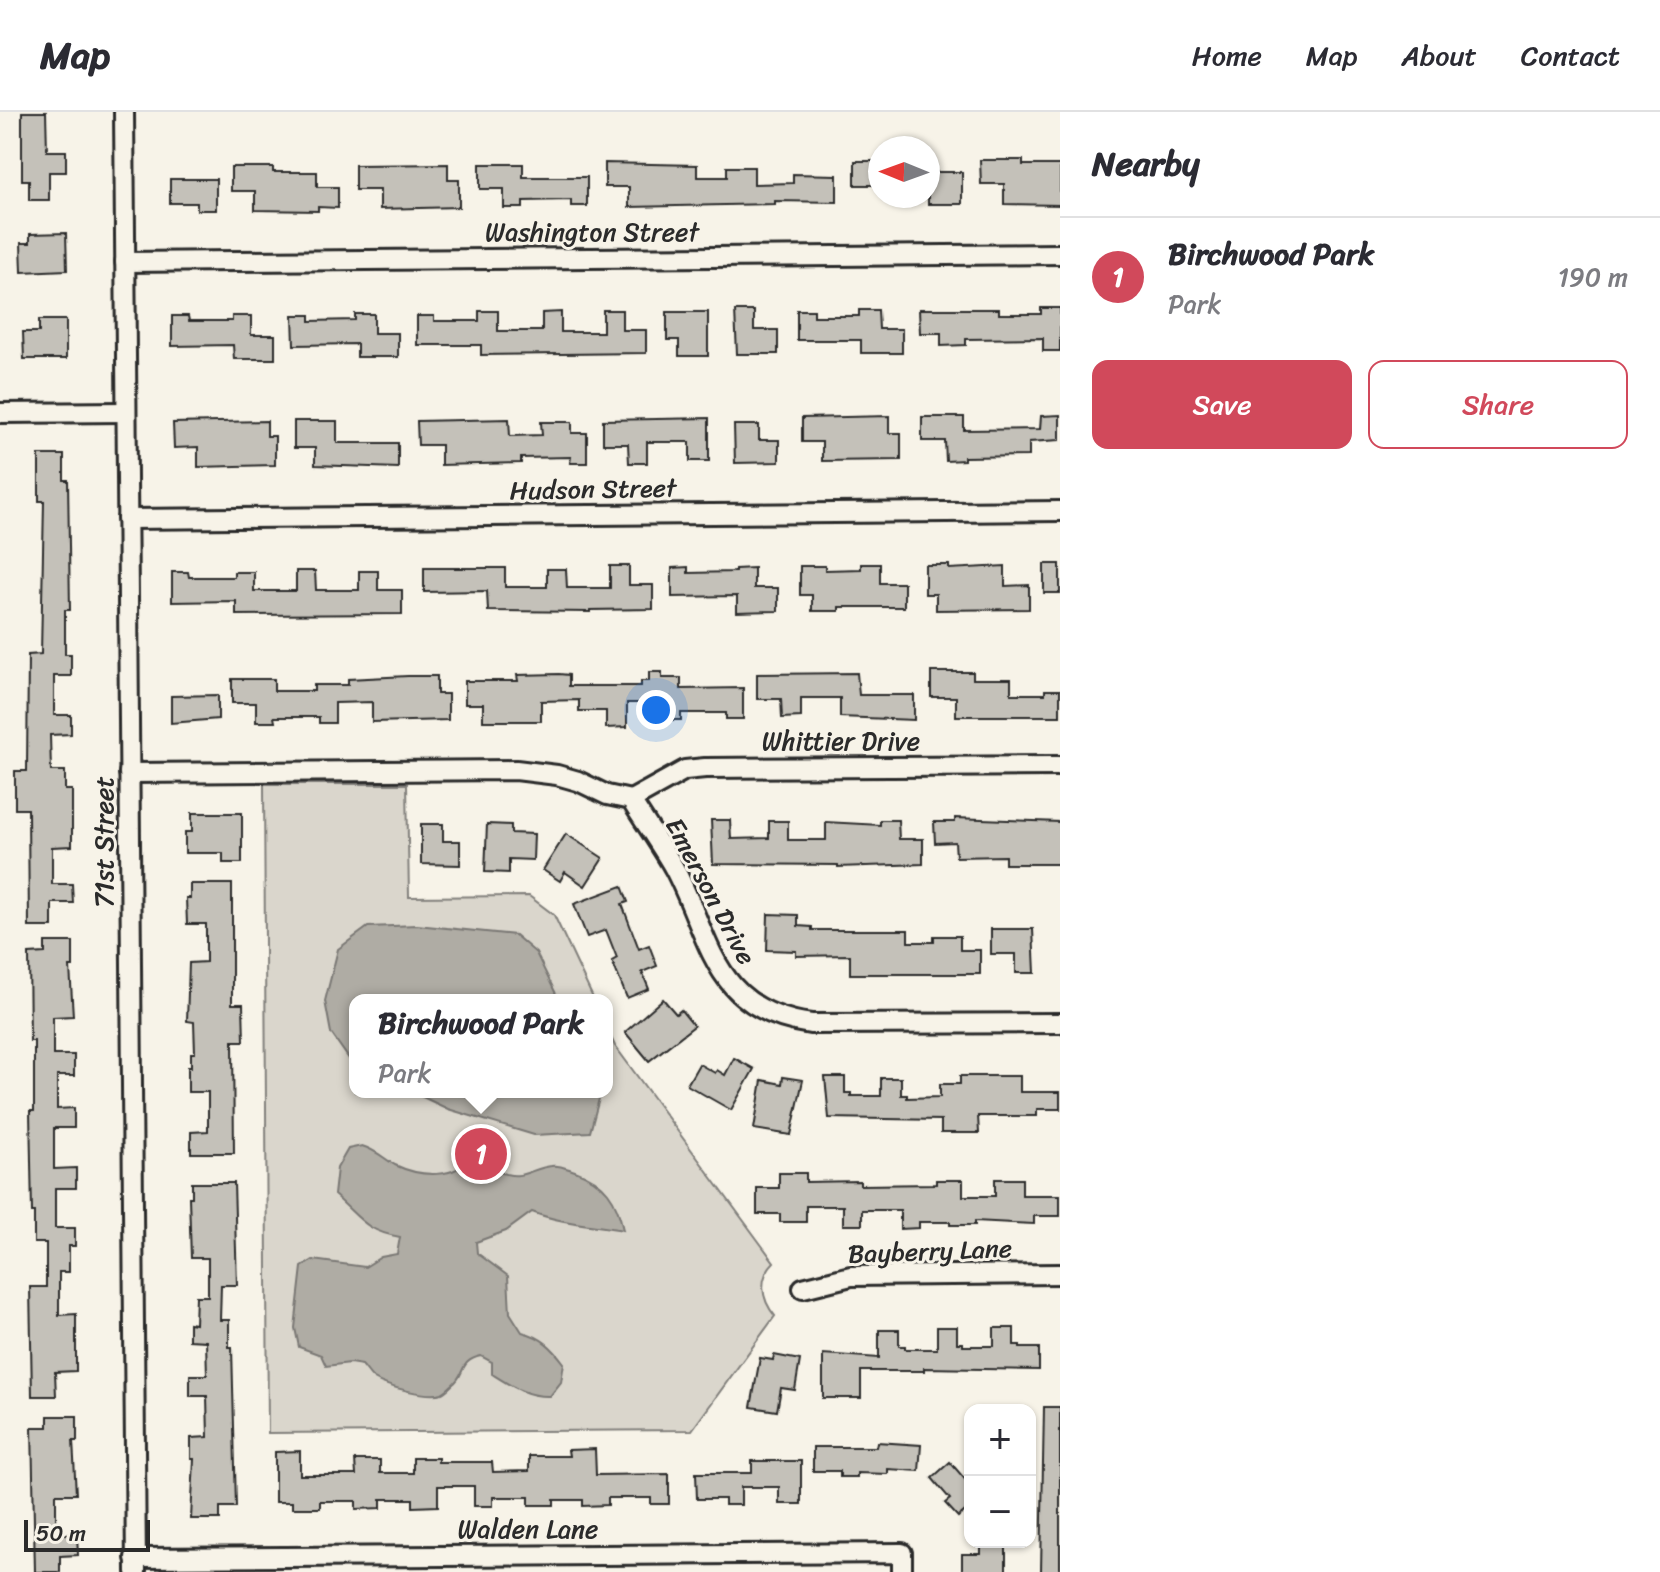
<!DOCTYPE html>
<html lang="en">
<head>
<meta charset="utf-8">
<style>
	body { margin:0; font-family:Sriracha,sans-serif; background:#f2f2f3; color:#2b2b33 }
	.controls { position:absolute; right:24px; bottom:24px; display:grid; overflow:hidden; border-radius:16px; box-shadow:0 2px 6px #0004 }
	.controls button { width:72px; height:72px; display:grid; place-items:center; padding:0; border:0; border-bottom:2px solid #e1e1e2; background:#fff; color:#2b2b33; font:40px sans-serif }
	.compass { position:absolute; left:868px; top:24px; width:72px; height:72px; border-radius:50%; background:#fff; box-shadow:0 2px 6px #0004; rotate:271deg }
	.scale { position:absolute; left:24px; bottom:20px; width:126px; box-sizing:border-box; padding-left:8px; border:4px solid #2b2b2b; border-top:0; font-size:22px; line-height:28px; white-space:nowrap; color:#2b2b2b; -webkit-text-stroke:6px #f7f3e8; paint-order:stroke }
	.you { position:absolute; left:656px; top:598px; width:28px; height:28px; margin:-20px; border:6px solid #fff; border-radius:50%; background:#1a73e8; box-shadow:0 0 0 12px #1a73e833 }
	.badge { display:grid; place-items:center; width:52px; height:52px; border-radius:50%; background:#d1495b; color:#fff; font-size:26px; font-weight:700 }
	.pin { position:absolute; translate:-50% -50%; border:4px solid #fff; box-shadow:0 2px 8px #0006 }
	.popup { position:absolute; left:349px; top:882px; width:264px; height:104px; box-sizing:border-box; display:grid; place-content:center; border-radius:16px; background:#fff; filter:drop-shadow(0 2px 6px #0005); font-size:26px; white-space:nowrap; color:#7c7c81 }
	.popup b { font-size:30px; color:#2b2b33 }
	.popup::after { content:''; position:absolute; left:50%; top:100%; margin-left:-16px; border:16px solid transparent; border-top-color:#fff }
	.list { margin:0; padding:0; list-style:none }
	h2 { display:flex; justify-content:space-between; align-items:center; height:104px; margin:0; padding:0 32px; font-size:34px }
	h2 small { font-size:26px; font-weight:400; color:#7c7c81 }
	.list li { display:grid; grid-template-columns:52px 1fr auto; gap:24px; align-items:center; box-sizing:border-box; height:120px; padding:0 32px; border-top:2px solid #e1e1e2 }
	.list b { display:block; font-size:30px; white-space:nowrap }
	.list p { margin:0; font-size:26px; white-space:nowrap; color:#7c7c81 }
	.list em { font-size:26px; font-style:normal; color:#7c7c81 }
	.actions { display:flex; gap:16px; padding:24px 32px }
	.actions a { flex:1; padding:18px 0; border:2px solid #d1495b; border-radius:16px; text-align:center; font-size:28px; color:#d1495b }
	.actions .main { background:#d1495b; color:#fff }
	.map { position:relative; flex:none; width:1060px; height:1460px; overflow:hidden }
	header { display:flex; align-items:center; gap:48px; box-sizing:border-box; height:112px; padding:0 40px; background:#fff; border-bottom:2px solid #e1e1e2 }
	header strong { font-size:38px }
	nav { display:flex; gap:44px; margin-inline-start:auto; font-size:28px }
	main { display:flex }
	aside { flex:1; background:#fff }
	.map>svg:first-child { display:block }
	.green { fill:#dad6cc; stroke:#82807c; stroke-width:2 }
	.water { fill:#afaca4; stroke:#7a7874; stroke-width:2 }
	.building { fill:#c4c1b9; stroke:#2b2b2b; stroke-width:2 }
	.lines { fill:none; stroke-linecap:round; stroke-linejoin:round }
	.minor-casing { stroke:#2b2b2b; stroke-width:24 }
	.minor { stroke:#f7f3e8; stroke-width:18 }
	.labels { text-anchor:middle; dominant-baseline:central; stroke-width:6; stroke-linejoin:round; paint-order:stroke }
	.street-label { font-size:26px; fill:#2b2b2b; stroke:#f7f3e8 }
</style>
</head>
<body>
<header>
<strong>Map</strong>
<nav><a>Home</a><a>Map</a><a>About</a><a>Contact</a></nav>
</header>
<main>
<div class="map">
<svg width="1060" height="1460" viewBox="0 0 1060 1460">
	<rect width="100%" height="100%" fill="#f7f3e8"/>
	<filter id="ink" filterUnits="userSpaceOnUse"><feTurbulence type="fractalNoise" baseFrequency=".0125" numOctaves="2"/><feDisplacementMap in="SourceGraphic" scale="16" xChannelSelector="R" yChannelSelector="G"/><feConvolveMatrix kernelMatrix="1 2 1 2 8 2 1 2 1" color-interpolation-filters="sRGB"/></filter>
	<g filter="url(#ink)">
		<path class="green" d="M264,672h143l2,113 120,-1 25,19 40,85h-239v92h252v-63l8,17 159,216c-16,16 -13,37 1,54l-83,114 -424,3z"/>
		<g class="water">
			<path d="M417,813l98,10 21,18 23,47h-204v65l-3,-2 -21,-30 -6,-32 13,-52 30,-22z"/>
			<path d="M412,980h187l1,3 -10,37 -56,3 -86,-26z"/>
			<path d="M362,1034c14,4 21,12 33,19 23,11 62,16 76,-10l10,-1c3,8 8,12 17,17 23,11 31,-2 53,-5 8,-2 17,3 24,5 30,11 42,28 48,59 -31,-6 -60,-6 -91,-18l-26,19 -30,11 1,11 31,23 2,37 12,19c20,5 30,15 42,31l-3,19 -11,14c-23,1 -39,-10 -58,-22v-12l-11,-6c-23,5 -15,19 -29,29 -3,3 -6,6 -10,8 -14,5 -55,-6 -68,-14 -4,-3 -8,-10 -12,-14l-12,-2 -24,3 -5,-11 -22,-8 -4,-19 7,-61 11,-7 52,7 16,-10 16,-3 3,-17c-36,-6 -40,-20 -66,-42l3,-27 11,-19z"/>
		</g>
		<g class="building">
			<path d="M22,0h24l1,39h19v21h-17v28h-20v-20h-7z"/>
			<path d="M980,48h43v5h37v40l-56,-1v-20h-23z"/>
			<rect x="855" y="49" width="25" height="24"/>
			<path d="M605,51l92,2v12h30v-10h27v17l39,-1v-9l44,1v27l-62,-1v3l-146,3v-20h-24z"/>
			<path d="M448,52v16h11v27l-79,2v-19h-25v-25z"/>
			<path d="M480,52h43v13h64v29h-16v-6l-48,1v7h-19v-19h-24z"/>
			<path d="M231,55h42v5h44v15h21v21l-20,-1v4l-63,-1v-19h-24z"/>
			<rect x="928" y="60" width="34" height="32"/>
			<path d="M170,67h46v31h-19v-7h-27z"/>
			<path d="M66,121l1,37 -45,2 -1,-29h9v-9z"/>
			<path d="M1041,196h19v43h-17v-13l-77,1v6l-25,1v-13h-21l-1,-24h80v5h42z"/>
			<path d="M603,198h19v20h24v23l-165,2v-10h-64v-29h17v5h45v-10h19v20h44v-18l19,-1v20h42z"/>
			<path d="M797,198h17v6h45v-6h19l1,19h23v24h-41v-13h-64z"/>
			<path d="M735,199h19v19h24v24h-41z"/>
			<path d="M667,200h41v44h-29v-16h-12z"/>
			<path d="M355,202h19v19h24v24h-41v-13l-63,1 -1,-30h17v6l45,-1z"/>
			<path d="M172,204h16l1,5h43v-5h19v19h24v24h-41l-1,-14 -61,1z"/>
			<path d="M39,208h27v39h-42l-1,-27h16z"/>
			<path d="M1060,303v25l-31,2v14l-65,1v3l-18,1 -1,-20h-23v-24h42v13l76,-1 1,-13z"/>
			<path d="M889,304v17h12v27l-79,1v-19h-20v-24z"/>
			<path d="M709,306v43h-19v-19h-43v21h-18l-1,-19h-25v-24z"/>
			<path d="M509,307l1,17 32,-1 -1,-13h31v11h15v30h-17l1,-6 -50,1v5l-80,2v-20h-23l-1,-24z"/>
			<path d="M267,309v15h8v29l-77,2v-20l-24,1 -1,-25z"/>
			<path d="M294,309h43v22h61v25l-83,-3v-17h-21z"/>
			<path d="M734,313h25v15h20v22l-44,1z"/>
			<path d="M39,343h25v25h4l2,130h-5v44h6v22h-17v39h17v19l-21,1 1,36h14v19h7v56l-20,1v37h20l1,19h-21v24h-23l-1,-118h-13v-38h12l1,-116 13,-1 3,-153h-5z"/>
			<path d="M861,452h19v19h24v24h-65v4h-27v-16h-12v-29h25v4l36,-1z"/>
			<rect x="1044" y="452" width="16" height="29"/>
			<path d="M925,453h24v4l56,-3v20l24,-1v24l-93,1v-16h-11z"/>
			<path d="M610,454h19v19h24v24l-63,1v2l-102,-1 -1,-20 -63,1v-24h81v19h42v-18h19l1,19h43z"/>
			<path d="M688,455v6l47,-1v-3l19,-1v20h24v23l-41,1v-16l-65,1v-29z"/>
			<path d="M296,459h19l1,19h43v-19h19v19h24v24l-166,1v-14l-64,1v-30h16l1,5h45v-5h20v19h42z"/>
			<path d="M649,560h13v6h19v11l62,-1v31h-17v-6h-45v7h-23v-17h-31v24l-21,1v-17h-27v-11l-38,1v20h-58v-17h-18v-23h53l-1,-6 42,-1 10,1v11h72v-5h8z"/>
			<path d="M931,560h42v7h38v15h34v-4h15v26h-104v-19h-25z"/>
			<path d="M857,561l2,22h55v25l-74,-3v-19h-39v19l-19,1 -1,-19h-24v-25z"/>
			<path d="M408,564h29v18h11v26l-76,2v-20l-37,1v20h-16v-6h-45l1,5h-19v-19h-24v-24h42v12h40v-6h34v-6z"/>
			<path d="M218,583v24l-47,4v-27z"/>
			<path d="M192,701h50v50h-19v-10h-38v-21h7z"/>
			<path d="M955,706l105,4v42h-55v-8l-49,1 -1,-15 -20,1 -1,-21h21z"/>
			<path d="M711,708h19l1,19 38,-1v-17h19v19h38v-18l54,3v-5h18l1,19h24v25l-85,3v-2l-125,-1z"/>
			<path d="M421,712h22v17h17v24l-39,-1z"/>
			<path d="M487,712l24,1v8l23,1 -1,26 -24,-1v14l-24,-1z"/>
			<path d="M566,722l37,24 -18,28 -20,-14 -5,9 -17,-11z"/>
			<path d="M190,772h42v120h11l1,37h-11l1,112h-43v-21l17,-1v-39h-20v-25h3v-14h4l-1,-31 -7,-1 2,-58 17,-1v-38h-19l-1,-26h4z"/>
			<path d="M622,774l6,16 -6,2 17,45 10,-4 8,21 -15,6 7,17 -22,9 -15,-37 5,-3 -11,-28 -19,7 -13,-33z"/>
			<path d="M768,802l30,1v11l14,1v3h96v12h26v-6h26v14h20v24h-130v-19l-54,1v-5l-29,-1z"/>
			<path d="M991,817h42l2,44h-19v-19h-25z"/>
			<path d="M45,830h28v25h-3l3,49 -20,1v38h21v21h-17v33l17,-1v20h-20v41l22,-1v20h-21v40h20v18h-6v26h-10v43l17,-1v57l-21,1 1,24h-24l-2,-109h16v-44h-12v-31h-2l-2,-101h4v-70h-4l-1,-87 16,-1z"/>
			<path d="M663,887l13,15 5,-4 13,16 -45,35 -24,-29z"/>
			<path d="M734,946l20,11 -23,41 -44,-25 12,-21 16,9 2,-3 8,5z"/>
			<path d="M960,964h60v16h40v17h-23v7h-59l1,17h-38v-13l-112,-2 -4,-41h20v16h6v3h30v-18h20v17h6v3l33,-1v-13h20z"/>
			<path d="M783,965l20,3 -12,55 -37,-6 8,-49 20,4z"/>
			<path d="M779,1061h27v9l54,-1v4l76,-1v-4h27v16h32v-17h27v16h38v21h-26v8l-59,-3v4h-25v-3h-31v6l-19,1v-19h-38v15h-19v-19h-37v16h-26v-8h-23v-26h22z"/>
			<path d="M192,1071h42l3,102h-16l-1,35h9v27h3l4,160h-16v12h-29l3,-60h-3v-21l17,-1 -1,-41h-17v-21h17l-1,-34 -17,-1v-17l6,1 1,-28h12v-38h-17l-2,-61h3z"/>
			<path d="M937,1215h20v16h6v3h31v-18h20v17h6v3h19v22l-115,-2v3h-63v27h-38v-44l56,4v-28h20v16h6v3h32z"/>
			<path d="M774,1243l26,5 -5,30 -14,-2 -4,23 -26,-4 9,-49 13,2z"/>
			<path d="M1044,1295h16v165h-19z"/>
			<path d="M48,1304h29v25h-4l3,53h-20v40h21l1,21 -18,1v16h-25l-3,-145h16z"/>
			<path d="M877,1330l44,3 -2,26 -31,-2v5l-31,-1v4h-17v-6h-27v-24h63z"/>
			<path d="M595,1337l1,26 73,-1v30h-18v-6h-43v7l-25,1v-6h-29v5h-25v-8h-36v9h-19v-20h-36v20l-25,1v-8h-32v9l-25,1v-8h-36v7h-28v-6h-17v-50l25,-1v24h56l-1,-15h25v13h33v-15h25v4h54l1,10 36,-1v-15h40l-1,-6z"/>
			<path d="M752,1349h49v43h-22v-17h-38v18h-16v-6h-28l-1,-26h56z"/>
			<path d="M950,1350l20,23v22l-12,10 -13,-14 5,-4 -18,-21z"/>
			<path d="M981,1430h25v30h-44v-18h19z"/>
		</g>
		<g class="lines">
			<defs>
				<g id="minor">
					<path d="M124,0l12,1460"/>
					<path d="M125,150l935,-8"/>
					<path d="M0,301l126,-1"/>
					<path d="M127,407l933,-8"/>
					<path d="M129,661l387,-3 41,5 21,6 29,14 24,5c14,23 30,45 43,68 38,72 38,142 137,156l249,-1"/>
					<path d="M631,688l54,-30 20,-2 355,-2"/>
					<path d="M803,1176l48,-12 209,-2"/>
					<path d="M135,1446l767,-5v19"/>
				</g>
			</defs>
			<use href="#minor" class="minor-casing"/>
			<use href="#minor" class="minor"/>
		</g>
	</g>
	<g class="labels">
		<g class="street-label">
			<text x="592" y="120">Washington Street</text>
			<text transform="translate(593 377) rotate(-1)">Hudson Street</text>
			<text x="841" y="629">Whittier Drive</text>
			<text transform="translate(104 730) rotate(-90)">71st Street</text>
			<text transform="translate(711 779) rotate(62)">Emerson Drive</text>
			<text transform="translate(930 1139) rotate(-2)">Bayberry Lane</text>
			<text x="528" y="1417">Walden Lane</text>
		</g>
	</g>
</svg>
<div class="controls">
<button>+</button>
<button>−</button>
</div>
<svg class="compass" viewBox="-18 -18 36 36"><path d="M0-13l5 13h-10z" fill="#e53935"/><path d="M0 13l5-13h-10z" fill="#7c7c81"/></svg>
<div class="scale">50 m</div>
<div class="you"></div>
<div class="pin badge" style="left:481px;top:1042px">1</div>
<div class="popup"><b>Birchwood Park</b>Park</div>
</div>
<aside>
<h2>Nearby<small></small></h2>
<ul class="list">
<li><span class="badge">1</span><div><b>Birchwood Park</b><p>Park</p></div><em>190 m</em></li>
</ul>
<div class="actions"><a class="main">Save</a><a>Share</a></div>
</aside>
</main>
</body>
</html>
